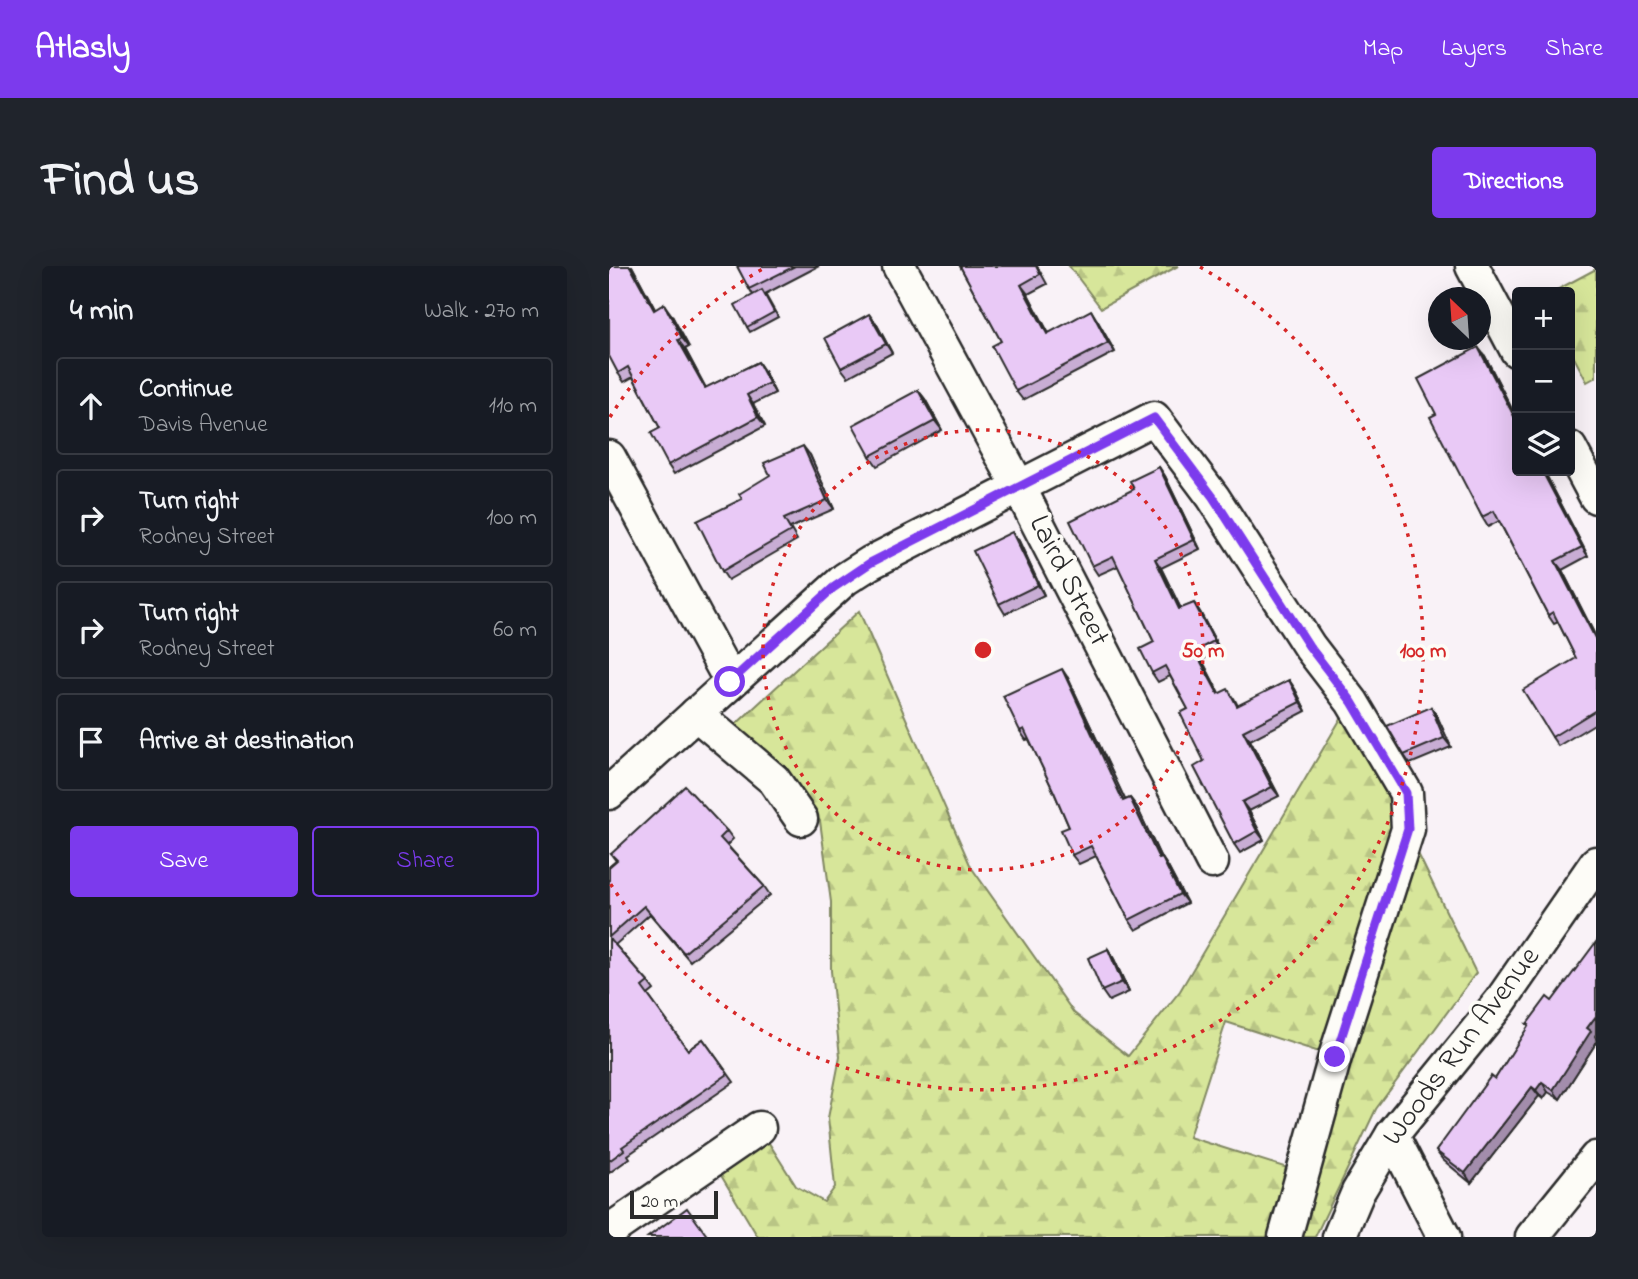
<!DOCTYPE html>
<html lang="en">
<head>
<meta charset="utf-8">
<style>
	body { margin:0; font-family:"Indie Flower",sans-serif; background:#20242c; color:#f1f3f6 }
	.controls { position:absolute; right:21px; top:21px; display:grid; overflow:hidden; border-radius:7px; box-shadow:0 7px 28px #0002 }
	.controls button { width:63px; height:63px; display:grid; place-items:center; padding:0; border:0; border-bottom:2px solid #363941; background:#171b24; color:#f1f3f6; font:35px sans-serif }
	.compass { position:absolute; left:819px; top:21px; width:63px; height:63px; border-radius:50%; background:#171b24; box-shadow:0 7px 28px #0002; rotate:335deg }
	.scale { position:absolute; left:21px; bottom:18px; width:88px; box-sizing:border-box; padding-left:7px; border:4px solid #2b2b2b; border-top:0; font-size:19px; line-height:24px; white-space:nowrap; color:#2b2b2b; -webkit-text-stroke:5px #fdfcf7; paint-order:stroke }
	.stop { position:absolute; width:21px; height:21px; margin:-16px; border:5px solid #7c3aed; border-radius:50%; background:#fff }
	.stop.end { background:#7c3aed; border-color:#fff; box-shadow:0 2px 7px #0008 }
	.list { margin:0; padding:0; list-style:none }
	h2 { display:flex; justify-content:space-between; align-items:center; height:91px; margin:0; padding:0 28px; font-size:30px }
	h2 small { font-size:23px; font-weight:400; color:#9ea1a6 }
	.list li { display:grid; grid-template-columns:46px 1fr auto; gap:21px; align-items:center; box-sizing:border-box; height:98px; margin:0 14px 14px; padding:0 14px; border:2px solid #363941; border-radius:7px }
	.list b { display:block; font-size:26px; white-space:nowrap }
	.list p { margin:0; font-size:23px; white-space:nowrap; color:#9ea1a6 }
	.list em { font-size:23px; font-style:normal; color:#9ea1a6 }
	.actions { display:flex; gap:14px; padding:21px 28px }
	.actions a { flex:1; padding:16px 0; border:2px solid #7c3aed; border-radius:7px; text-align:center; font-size:24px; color:#7c3aed }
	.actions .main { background:#7c3aed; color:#fff }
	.icon { flex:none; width:38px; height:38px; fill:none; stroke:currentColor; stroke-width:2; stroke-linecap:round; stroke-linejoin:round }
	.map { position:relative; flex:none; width:987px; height:971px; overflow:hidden; border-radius:7px }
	header { display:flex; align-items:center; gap:42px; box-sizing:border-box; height:98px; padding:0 35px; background:#7c3aed; color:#fff }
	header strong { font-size:33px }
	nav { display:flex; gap:38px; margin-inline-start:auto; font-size:24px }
	.intro { display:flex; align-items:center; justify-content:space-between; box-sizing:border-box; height:168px; padding:0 42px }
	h1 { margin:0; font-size:49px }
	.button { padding:18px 32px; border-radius:7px; background:#7c3aed; color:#fff; font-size:24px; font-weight:700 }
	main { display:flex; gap:42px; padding:0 42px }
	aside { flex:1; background:#171b24; border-radius:7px; box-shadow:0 7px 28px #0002 }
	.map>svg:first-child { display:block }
	.forest { fill:url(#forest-firs); stroke:#818862; stroke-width:2; fill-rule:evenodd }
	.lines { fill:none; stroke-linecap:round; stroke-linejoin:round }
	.minor-casing { stroke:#2b2b2b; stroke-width:37 }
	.minor { stroke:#fdfcf7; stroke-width:32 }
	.wall { fill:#c8add4; stroke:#2b2b2b; stroke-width:2 }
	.shaded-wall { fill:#a38dac; stroke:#2b2b2b; stroke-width:2 }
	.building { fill:#e9c9f6; stroke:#2b2b2b; stroke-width:2 }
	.route { stroke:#7c3aed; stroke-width:9 }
	.ring { fill:none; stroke:#d62828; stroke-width:3.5; stroke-dasharray:3.5 7 }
	.labels { text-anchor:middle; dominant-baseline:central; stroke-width:7; stroke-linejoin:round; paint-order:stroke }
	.street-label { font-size:30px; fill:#2b2b2b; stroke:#fdfcf7 }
	.centre { fill:#d62828; stroke:#fdfcf7; stroke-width:3.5 }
	.ring-label { font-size:21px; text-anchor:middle; font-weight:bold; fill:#d62828; stroke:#fdfcf7; stroke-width:7; stroke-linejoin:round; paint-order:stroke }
</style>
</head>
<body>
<header>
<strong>Atlasly</strong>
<nav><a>Map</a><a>Layers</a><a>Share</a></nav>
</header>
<div class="intro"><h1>Find us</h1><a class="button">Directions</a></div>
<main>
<aside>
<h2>4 min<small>Walk · 270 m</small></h2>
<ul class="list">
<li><svg class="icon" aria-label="ahead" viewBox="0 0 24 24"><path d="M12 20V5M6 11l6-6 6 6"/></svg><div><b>Continue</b><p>Davis Avenue</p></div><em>110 m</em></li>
<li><svg class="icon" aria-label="right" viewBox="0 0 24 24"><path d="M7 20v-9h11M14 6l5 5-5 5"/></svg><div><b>Turn right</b><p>Rodney Street</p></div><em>100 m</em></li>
<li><svg class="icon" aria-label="right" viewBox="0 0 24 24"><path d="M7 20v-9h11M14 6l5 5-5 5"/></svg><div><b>Turn right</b><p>Rodney Street</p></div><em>60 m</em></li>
<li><svg class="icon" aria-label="arrive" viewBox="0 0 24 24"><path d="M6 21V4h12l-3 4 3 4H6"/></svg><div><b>Arrive at destination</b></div></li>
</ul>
<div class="actions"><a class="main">Save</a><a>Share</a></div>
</aside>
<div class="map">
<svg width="987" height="971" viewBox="0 0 987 971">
	<defs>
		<pattern id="forest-firs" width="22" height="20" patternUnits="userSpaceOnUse" patternTransform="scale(1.75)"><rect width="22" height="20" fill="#d7e69a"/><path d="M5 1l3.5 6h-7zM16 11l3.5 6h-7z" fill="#b9c585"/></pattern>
	</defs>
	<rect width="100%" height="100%" fill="#f9f2f7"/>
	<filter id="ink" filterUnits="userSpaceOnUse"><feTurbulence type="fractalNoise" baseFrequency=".0143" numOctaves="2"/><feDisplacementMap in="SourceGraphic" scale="14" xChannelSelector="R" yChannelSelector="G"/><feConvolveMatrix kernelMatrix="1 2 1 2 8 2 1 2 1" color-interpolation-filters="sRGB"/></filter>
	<g filter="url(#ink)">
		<g class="forest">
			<path d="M460,0h109l-77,42z"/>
			<path d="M987,3v108l-9,5 -17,-32v-58h-17z"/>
			<path d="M250,345l112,256 103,146 54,43 52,-65 163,-276 68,124 65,134 -100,136 -61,128h-557l-39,-65 48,-32 29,46 28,16 11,-15 -7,-69 12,-61 -9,-86v-69l-11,-81 -47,-59 -41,-34zM617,756l109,35 -35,115 -111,-35z"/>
		</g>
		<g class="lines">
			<defs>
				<g id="minor">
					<path d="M290,0l121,223 192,373"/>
					<path d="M863,0l45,85"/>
					<path d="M961,182l26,49"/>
					<path d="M0,191l122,225"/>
					<path d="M87,448l78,66 27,39"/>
					<path d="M0,527l236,-214 25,-16 284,-145 59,79 96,149 43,56 54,91 2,36 -73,228 -50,180"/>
					<path d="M783,869l52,102"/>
					<path d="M0,965l150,-103"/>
					<path d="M730,971l19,-45 34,-57 108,-133 96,-139"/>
					<path d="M923,971l64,-79"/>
				</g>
			</defs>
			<use href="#minor" class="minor-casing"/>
			<use href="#minor" class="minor"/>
		</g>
		<g class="wall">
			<path d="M0,0h23l23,43 16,5 18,33 -4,2 21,39 52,-26 6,9 11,22 -22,11 12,22 -91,48 -6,-9 -8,-37 -27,-51 -9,5 -6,-9z"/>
			<path d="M128,0h82l-54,28 13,23 -28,15 -3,-5 6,-32z"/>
			<path d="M351,0h77l10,18 -19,10 20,39 49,-13 18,32 -92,48 -7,-9 -15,-50z"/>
			<path d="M267,57l16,30 -44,24 -7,-9z"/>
			<path d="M876,90l32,63v52h27l44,85 -26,14 34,67v86l-38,23 -6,-9 24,-79 -18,-36 -4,2 -6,-9 -49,-94 -11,6 -6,-10 -46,-103z"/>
			<path d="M309,124l7,9 17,31 -65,36 -7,-10z"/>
			<path d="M201,189l24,54 -44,19 7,12 -69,40 -6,-9 20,-72z"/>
			<path d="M550,201l6,9 35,73 -39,19 20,41 13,-6 6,9 20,38 -18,10 17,33 15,5 4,8 51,-26 6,9 11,22 -56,29 29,56 -30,15 15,29 -24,13 -6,-9 -30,-83 -16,-52 -18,-33 -12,6 -6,-9 2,-31 -36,-76 -20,9 -6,-9 42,-77z"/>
			<path d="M410,275l25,54 -39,19 -6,-10z"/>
			<path d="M459,412l57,122 5,-2 7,9 24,51h1l6,9 19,36 -51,27 -7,-10 -33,-64 -17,8 -7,-9 -3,-28 -15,-35 -25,-53 -3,1 -6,-9z"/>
			<path d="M822,441l6,9 14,31 -41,17 -6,-9z"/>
			<path d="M118,565l6,8 -6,6 37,41 6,9 -80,66 -40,-47 -35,31 33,37 6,8 -6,5 40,55 15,-11 31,43 -106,73 2,3 -21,15v-306l7,-6 -5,-7z"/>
			<path d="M499,683l6,10 15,33 -20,9 -7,-10z"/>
			<path d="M918,758l68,12 1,2v5l-36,56 -12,-7 -5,7 -4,-3 -68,87 -28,-23 -7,-9 59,-72 34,-53z"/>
		</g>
		<g class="shaded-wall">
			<path d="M21,0h2l28,53 -6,-9z"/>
			<path d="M412,19l7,9 26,49 -7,-9z"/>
			<path d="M55,38l7,10 18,33 -7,-9z"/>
			<path d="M482,44l6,10 18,32 -7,-9z"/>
			<path d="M260,48l7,9 16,30 -6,-9z"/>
			<path d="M69,74l7,9 26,49 -6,-10z"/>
			<path d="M869,81l7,9 32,63v3z"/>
			<path d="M149,96l6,9 11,22 -6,-10z"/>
			<path d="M309,124l7,9 17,31 -7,-9z"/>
			<path d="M138,129l6,9 12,22 -7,-9z"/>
			<path d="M194,180l7,9 24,54 -7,-9z"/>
			<path d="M550,201l6,9 35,73 -6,-9z"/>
			<path d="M933,205h2l44,85 -6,-9z"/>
			<path d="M403,266l7,9 25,54 -6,-10z"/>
			<path d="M546,293l6,9 25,51 -7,-10z"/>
			<path d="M946,295l7,9 34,67v3z"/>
			<path d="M585,337l6,9 20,38 -6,-9z"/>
			<path d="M586,385l7,9 22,43 -6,-9z"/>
			<path d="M453,403l6,9 62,132 -7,-9z"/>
			<path d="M680,414l6,9 11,22 -6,-9z"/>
			<path d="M822,441l6,9 14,31 -7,-9z"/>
			<path d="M634,465l7,9 29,56 -7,-9z"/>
			<path d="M521,532l7,9 29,62 -7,-10z"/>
			<path d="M633,536l7,9 15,29 -7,-9z"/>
			<path d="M553,592l6,9 19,36 -7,-9z"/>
			<path d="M499,683l6,10 15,33 -7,-10z"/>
			<path d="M987,750v18l-1,2 1,2v5l-36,56 -7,-9 34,-62z"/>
			<path d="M933,816l6,10 -5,7 -7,-9z"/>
			<path d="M923,821l7,9 -68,87 -6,-10z"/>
		</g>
		<g class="building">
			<path d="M0,0h21l24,44 10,-6 18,34 -4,2 27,48 53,-26 11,21 -22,12 11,22 -90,48 -17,-32 9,-5 -32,-61 -10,6 -9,-17z"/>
			<path d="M128,0h58l-46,23z"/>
			<path d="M351,0h76l4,8 -19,11 26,49 44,-24 17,33 -92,48 -24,-45 9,-5z"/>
			<path d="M153,24l12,22 -27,15 -12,-22z"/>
			<path d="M260,48l17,30 -45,24 -16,-30z"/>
			<path d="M869,81l39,75v49h25l40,76 -27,14 41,79v70l-44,27 -29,-47 53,-32 -23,-46 -5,3 -54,-104 -12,6 -52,-100 6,-3 -18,-35z"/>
			<path d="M309,124l17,31 -65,35 -17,-31z"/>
			<path d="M194,180l24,54 -43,19 7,12 -69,40 -25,-50 45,-22 -3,-5 31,-19 -6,-12z"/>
			<path d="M550,201l35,73 -39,19 24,50 15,-6 20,38 -19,10 23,43 10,-5 9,17 52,-26 11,22 -57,29 29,56 -30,15 15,29 -23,13 -40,-77 10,-6 -24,-48 8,-4 -23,-43 -13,7 -12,-24 14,-7 -41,-86 -21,10 -22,-45 64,-32 -4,-8z"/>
			<path d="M403,266l26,53 -39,19 -26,-53z"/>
			<path d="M453,403l61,132 7,-3 29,61 3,-1 18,36 -51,26 -38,-74 -19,9 -11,-25 8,-3 -15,-35 -30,-63 -4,2 -17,-35z"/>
			<path d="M822,441l13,31 -40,17 -17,-29z"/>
			<path d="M76,520l42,45 -7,7 44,48 -80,67 -40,-47 -35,31v-70l8,-7 -6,-6z"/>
			<path d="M0,672l39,44 -6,5 46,63 15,-11 25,35 -106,73 2,3 -15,11z"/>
			<path d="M987,676v74l-9,12 4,3 -38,59 -11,-8 -6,8 -4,-3 -67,86 -29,-22 55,-75 4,3 34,-54 -2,-1 20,-27 5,4z"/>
			<path d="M499,683l14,33 -20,9 -14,-33z"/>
			<path d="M78,942l21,29h-60z"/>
		</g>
	</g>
	<g class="lines" filter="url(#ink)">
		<path class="route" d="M121,416l103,-94 37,-25 284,-145 59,79 96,149 43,56 54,91 2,36 -73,228"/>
	</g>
	<g class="ring">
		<circle cx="374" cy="384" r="220"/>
		<path d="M1 151A440 440 0 0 1 157 1M591 1A440 440 0 1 1 1 617"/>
	</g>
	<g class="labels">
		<g class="street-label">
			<text transform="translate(459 315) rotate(63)">Laird Street</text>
			<text transform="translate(853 781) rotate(-53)">Woods Run Avenue</text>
		</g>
	</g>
	<circle cx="374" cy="384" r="10" class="centre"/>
	<g class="ring-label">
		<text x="594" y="391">50 m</text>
		<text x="814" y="391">100 m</text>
	</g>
</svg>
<div class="controls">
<button>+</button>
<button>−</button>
<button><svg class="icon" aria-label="layers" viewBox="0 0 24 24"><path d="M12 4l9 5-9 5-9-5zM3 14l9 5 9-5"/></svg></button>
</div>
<svg class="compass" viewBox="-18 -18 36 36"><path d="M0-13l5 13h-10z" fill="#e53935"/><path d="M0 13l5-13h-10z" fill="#9ea1a6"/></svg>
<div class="scale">20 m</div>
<div class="stop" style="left:121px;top:416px"></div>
<div class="stop end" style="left:726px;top:791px"></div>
</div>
</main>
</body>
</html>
